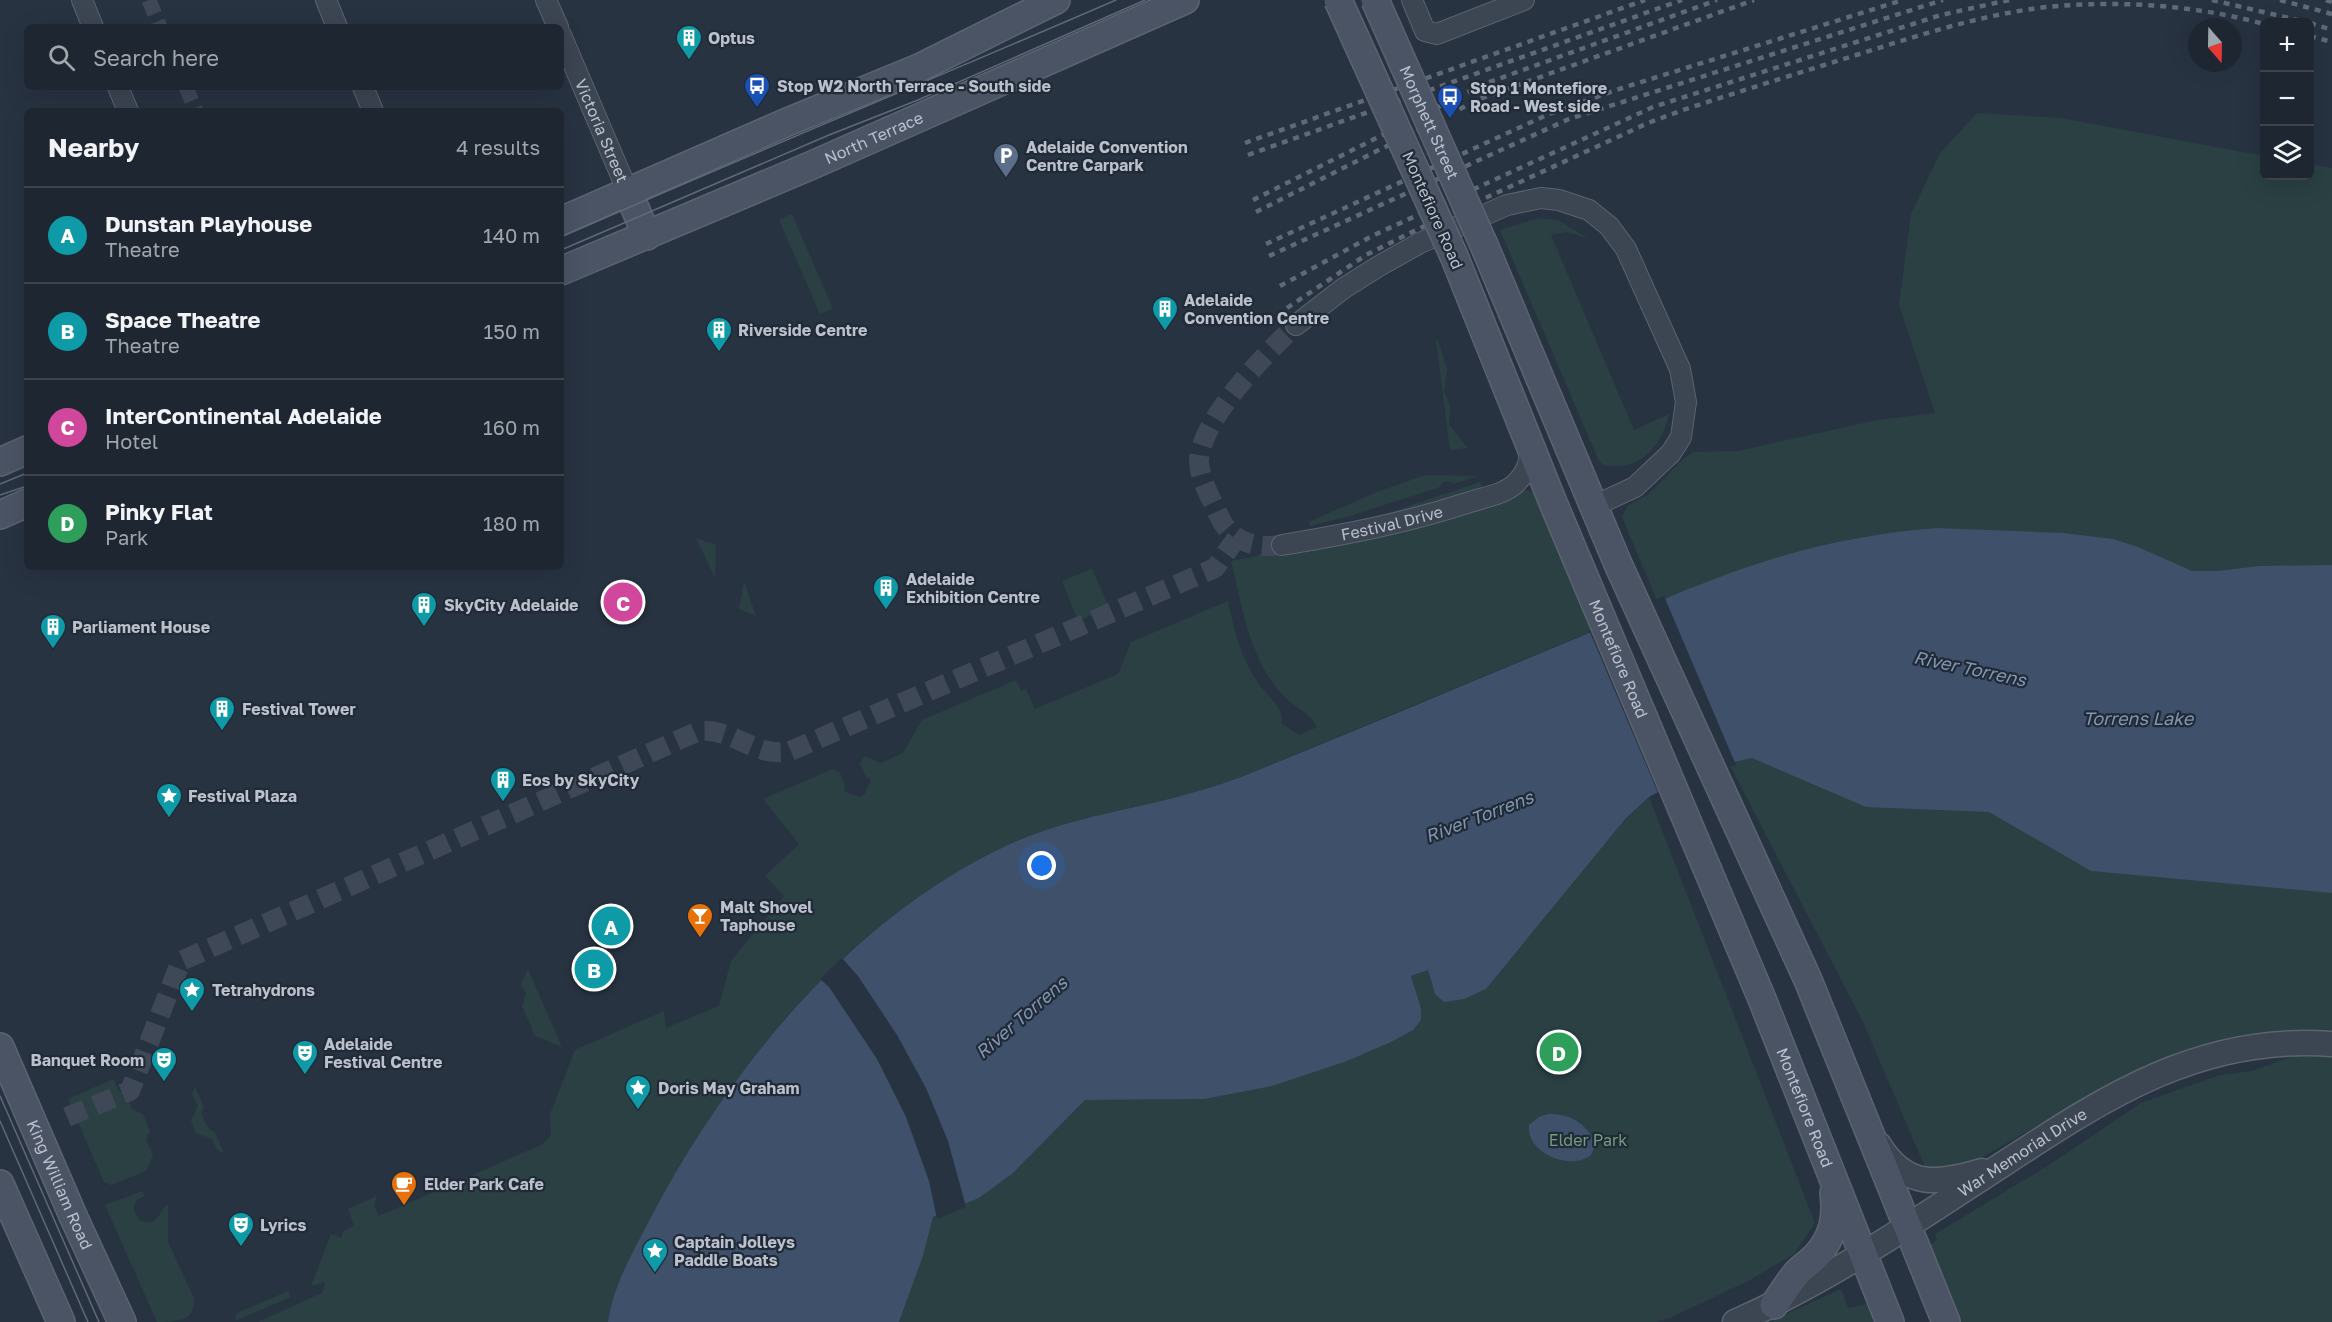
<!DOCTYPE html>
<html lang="en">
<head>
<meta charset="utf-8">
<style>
	body { margin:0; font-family:"Golos Text",sans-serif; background:#2b323e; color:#f1f3f6 }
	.controls { position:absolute; right:18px; top:18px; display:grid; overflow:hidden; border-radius:9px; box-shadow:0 6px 24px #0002 }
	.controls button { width:54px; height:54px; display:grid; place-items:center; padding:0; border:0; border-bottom:2px solid #3c434d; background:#1e2632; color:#f1f3f6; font:30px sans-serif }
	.compass { position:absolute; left:2188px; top:18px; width:54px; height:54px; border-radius:50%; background:#1e2632; box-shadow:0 6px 24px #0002; rotate:160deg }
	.you { position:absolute; left:1042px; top:866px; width:21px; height:21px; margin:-15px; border:4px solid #fff; border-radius:50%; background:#1a73e8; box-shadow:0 0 0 9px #1a73e833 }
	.badge { display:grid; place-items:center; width:39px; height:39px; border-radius:50%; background:#8c9099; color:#fff; font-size:20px; font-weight:700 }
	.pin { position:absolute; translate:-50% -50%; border:3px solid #fff; box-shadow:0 2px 6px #0006 }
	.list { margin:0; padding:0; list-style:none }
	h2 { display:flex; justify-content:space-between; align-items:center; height:78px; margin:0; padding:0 24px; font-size:26px }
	h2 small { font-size:20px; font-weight:400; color:#a1a5ac }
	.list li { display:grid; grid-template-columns:39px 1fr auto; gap:18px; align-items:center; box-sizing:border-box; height:96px; padding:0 24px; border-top:2px solid #3c434d }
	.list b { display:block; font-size:22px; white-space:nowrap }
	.list p { margin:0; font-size:20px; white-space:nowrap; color:#a1a5ac }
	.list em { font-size:20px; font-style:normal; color:#a1a5ac }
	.icon { flex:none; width:33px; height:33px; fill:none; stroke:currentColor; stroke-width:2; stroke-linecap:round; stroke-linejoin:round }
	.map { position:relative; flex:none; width:2332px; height:1322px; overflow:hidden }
	.search { position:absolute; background:#1e2632; box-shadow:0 6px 24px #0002; left:24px; top:24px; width:540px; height:66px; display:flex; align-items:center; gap:15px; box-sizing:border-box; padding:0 21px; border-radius:9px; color:#a1a5ac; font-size:22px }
	.panel { position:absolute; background:#1e2632; box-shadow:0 6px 24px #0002; left:24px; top:108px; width:540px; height:462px; border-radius:9px }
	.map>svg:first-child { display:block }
	.green { fill:#2a4043 }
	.water { fill:#3f506a }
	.pier { fill:#283342 }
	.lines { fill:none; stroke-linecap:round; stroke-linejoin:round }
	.pedestrian-tunnel { stroke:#3e4857; stroke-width:15; stroke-dasharray:15 8; stroke-linecap:butt }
	.minor-tunnel { stroke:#3e4857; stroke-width:20; stroke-dasharray:20 10; stroke-linecap:butt }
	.minor-casing { stroke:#5b636f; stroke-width:22 }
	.tertiary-casing { stroke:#5b636f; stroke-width:27 }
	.secondary-casing { stroke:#5b636f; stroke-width:30 }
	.minor { stroke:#3c4552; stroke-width:20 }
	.tertiary { stroke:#3c4552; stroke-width:24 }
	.secondary { stroke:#4b5465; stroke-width:27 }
	.tram { stroke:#5f6979; stroke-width:1.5 }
	.rail { stroke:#5f6979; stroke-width:4.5; stroke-dasharray:6 6; stroke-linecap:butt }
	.secondary-bridge-casing { stroke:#5b636f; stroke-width:30; stroke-linecap:butt }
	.secondary-bridge { stroke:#4b5465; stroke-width:27 }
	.labels { text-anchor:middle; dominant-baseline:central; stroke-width:4.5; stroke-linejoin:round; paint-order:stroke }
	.poi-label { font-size:16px; font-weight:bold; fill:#bac0cc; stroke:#212a37; text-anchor:start }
	.street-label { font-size:16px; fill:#bac0cc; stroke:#212a37 }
	.park-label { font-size:16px; fill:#729c7c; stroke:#212a37 }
	.water-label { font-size:18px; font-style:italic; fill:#8296b2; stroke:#212a37 }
</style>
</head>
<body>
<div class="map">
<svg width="2332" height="1322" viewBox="0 0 2332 1322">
	<rect width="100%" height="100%" fill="#283342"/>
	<g class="green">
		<path d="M1977,113l84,5 203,38v20h46v-12l22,4v866h-67l-24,3 -54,13 -58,23 -157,90 -44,11 -65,-152 -153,-295 -88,-210 5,-11 22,-12 34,-35 10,-7 45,-1 139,-31 58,-7 -36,-108 12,-91 29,-61z"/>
		<path d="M792,214l41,95 -13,5 -41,-94z"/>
		<path d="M1539,218l18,2 31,18 -21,-6 -16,3 83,195 35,-16c-8,34 -30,58 -66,51l-4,-4 -99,-231z"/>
		<path d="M1436,340h2l9,29 -3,23 6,13 -1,20 19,23 -18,2z"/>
		<path d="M1425,475l52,1 -23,8 -6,-3 -6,2 -2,4 -90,29 -40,10 -1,-4 68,-30z"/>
		<path d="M1480,482l3,8 -97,27 -1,-3z"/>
		<path d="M1512,490h12l16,3 65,133 -364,151c-14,5 -28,10 -43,14 -63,19 -126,25 -188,53 -156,71 -281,224 -359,373 -17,33 -38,68 -43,105h-350l64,-29 3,-11 -14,4 20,-52 10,4 2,-7 11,-5 -6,-17 29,-13 -3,10 5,10 164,-72 8,-9 -1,-21 25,-64 89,-39 2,17 53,-22 12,-45 53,-65 -19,-20 34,-32 -36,-45 70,-30 7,4 5,12 -1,6 15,6 5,-2 7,-15 -5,-3 -6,-13 4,-8 17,7 22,-10 19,-33 94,-40 5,11 5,-2 9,20 83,-35 13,-32 97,-41c6,29 13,58 31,83 7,11 27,25 22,39l18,12 18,-8c-10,-18 -25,-20 -37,-35 -31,-36 -38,-86 -49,-131l25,-5 26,-11z"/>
		<path d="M696,538l20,7 -1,33z"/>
		<path d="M1092,569l17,38 -31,14 -16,-40z"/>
		<path d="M744,581l12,35 -17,-7z"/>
		<path d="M1649,797l166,426 -21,31 -44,26 -80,38 -14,4h-757l24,-66 10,-39 46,-19 33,-24 73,-74 119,-1 217,-91 -10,-32 17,-6 7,24 51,-5 140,-171z"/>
		<path d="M528,969l34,78 -27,-11 -13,-30 4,-12 -5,-10z"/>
		<path d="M2310,1050l22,4v268h-372l-30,-77 7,-5 -2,-6 114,-69 92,-62 79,-28 32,-4z"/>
		<path d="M113,1079l6,12 6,2 7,16 11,5 7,17 -4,8 7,16 -7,16 -35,14 -7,-3 -36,-83z"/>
		<path d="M195,1087l9,20 -3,7 8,15 6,4 9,20 -7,-3 -5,-11 -16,-6 -5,-12 7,-15 -6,-12z"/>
		<path d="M143,1191l1,5 -7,4 -4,8 6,12c21,8 18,-8 29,-16v38l26,56c2,24 -19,24 -37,24l-52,-117z"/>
		<path d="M1841,1289l7,19 19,-4 7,18h-105z"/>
		<path d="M288,1291l3,6 -56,24 2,-8z"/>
	</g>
	<g class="water">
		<path d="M1937,528l126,5 50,6 25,8 54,24h26l41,-5 73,-1v328l-241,-22 -102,-59 -123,-5 -114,-49 -54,12 -49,27 -23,21 -140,171 -22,10 -20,3 -9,-8 -7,-24 -17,6 10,32v12l-8,10 -22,12 -44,19 -75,25 -68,13 -119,1 -73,74 -33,24 -46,19 -10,39 -24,66h-291c5,-37 26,-72 43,-105 78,-149 203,-302 359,-373 62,-28 125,-34 188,-53 15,-4 29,-9 43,-14 114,-46 227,-94 341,-141 39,-17 77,-36 117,-51 76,-31 156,-51 238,-57z"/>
		<path d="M1548,1114c21,-1 42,10 47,32l-4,9c-20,16 -65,-1 -62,-30l10,-8z"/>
	</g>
	<g class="pier">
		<path d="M1664,596l72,169 -37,8 -40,22 -70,-165z"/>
		<path d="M842,958l16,18 39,59 29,53 22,53 18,66 -29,12 -8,-38 -23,-64 -29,-58 -48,-72 -9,-8z"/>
	</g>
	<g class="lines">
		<g class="pedestrian-tunnel">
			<path d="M149,0l11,27"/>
			<path d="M186,87l10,24"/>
		</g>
		<g class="minor-tunnel">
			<path d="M1282,545c-28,4 -53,-4 -64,-31 -7,-16 -18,-34 -19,-52 0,-41 68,-110 97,-137"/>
			<path d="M67,1117l63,-26 51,-130 518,-230c32,-4 58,28 91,20l425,-183 21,-29"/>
		</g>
		<defs>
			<g id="minor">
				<path d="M82,0l11,27"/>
				<path d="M326,0l11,27"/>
				<path d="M546,0l12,27"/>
				<path d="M1412,0l13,31 12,3 87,-34"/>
				<path id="s1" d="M561,35l67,157"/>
				<path d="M118,87l10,24"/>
				<path d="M363,87l10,24"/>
				<path d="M1296,325l48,-37 35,-22 41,-23 87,-38 34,-7 18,2 30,10 20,16 17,23 54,120 6,33 -5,35 -10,16 -36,34 -41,19"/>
				<path id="s2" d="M1282,545c66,-11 124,-22 188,-43 15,-5 35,-8 46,-19 12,-12 14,-22 14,-37"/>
			</g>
			<g id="tertiary">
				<path d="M1879,1145c27,44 59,39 103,26"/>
				<path id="s3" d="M1735,1322c84,-37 160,-87 236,-137 115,-74 216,-152 361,-141"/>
			</g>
			<g id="secondary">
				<path d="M628,192l19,44"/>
				<path d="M561,221l224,-98 136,-56 135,-67"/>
				<path d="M1484,245l134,319 190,416 138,342"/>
				<path id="s4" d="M1454,256l100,249 208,494 128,323"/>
				<path id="s5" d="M561,271l249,-105 375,-166"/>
				<path d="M0,462l27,-12"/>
				<path d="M0,515l27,-12"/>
				<path id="s6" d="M0,1047l74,171 48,104"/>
				<path d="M0,1184l61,138"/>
				<path d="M1774,1305c7,-10 14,-21 22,-31 6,-7 15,-12 21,-19 17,-19 20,-39 17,-62"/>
			</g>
		</defs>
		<use href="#minor" class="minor-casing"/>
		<use href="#tertiary" class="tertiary-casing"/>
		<use href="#secondary" class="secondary-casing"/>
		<use href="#minor" class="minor"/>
		<use href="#tertiary" class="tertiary"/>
		<use href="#secondary" class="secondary"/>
		<g class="tram">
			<path d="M561,237c184,-81 370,-157 555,-237"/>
			<path d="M561,250l268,-115 89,-35 227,-100"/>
			<path d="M0,484l27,-11"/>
			<path d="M0,495l27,-9"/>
			<path d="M0,1096l99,226"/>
			<path d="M0,1121l88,201"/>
		</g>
		<g class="rail">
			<path d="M2212,0l94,22"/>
			<path d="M2280,0l52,14"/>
			<path d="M2326,0l6,2"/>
			<path d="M2310,23l22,7"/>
			<path d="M2310,36l22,6"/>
			<path d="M1245,143l400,-143"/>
			<path d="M1248,155l434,-155"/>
			<path d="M1253,200l231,-116 233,-84"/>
			<path d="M1256,212l226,-114 272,-98"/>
			<path d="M1266,244l283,-130 70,-25 284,-89"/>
			<path d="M1269,256l300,-137 374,-119"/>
			<path d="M1280,286l92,-50 281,-129 288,-92 68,-15"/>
			<path d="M1287,308l79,-53 50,-25 232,-107 35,-13c61,-20 122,-39 183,-58 60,-19 119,-38 181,-45 73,-7 147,-2 217,17"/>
		</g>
		<defs>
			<g id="secondary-bridge">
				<path d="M1338,0l116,256"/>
				<path id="s7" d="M1375,0l109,245"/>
			</g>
		</defs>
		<use href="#secondary-bridge" class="secondary-bridge-casing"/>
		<use href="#secondary-bridge" class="secondary-bridge"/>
	</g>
	<defs>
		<symbol id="building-pin" viewBox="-11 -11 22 30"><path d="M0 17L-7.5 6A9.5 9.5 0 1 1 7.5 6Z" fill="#0f9aa8" stroke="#212a37"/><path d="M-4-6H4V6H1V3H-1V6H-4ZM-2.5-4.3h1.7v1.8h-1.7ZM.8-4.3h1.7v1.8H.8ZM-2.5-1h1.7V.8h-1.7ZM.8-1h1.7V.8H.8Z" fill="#fff"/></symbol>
		<symbol id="bus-pin" viewBox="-11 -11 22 30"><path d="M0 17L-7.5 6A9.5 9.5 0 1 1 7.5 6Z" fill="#1a4fb4" stroke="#212a37"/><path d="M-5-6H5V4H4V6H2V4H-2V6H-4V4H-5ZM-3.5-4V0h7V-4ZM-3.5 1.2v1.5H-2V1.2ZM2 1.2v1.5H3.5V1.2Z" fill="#fff"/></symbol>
		<symbol id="parking-pin" viewBox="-11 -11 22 30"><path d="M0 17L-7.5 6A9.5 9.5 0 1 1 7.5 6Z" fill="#5c6f8a" stroke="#212a37"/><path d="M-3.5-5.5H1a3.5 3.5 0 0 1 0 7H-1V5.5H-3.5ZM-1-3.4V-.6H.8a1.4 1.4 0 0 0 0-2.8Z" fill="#fff"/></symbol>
		<symbol id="sight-pin" viewBox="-11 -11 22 30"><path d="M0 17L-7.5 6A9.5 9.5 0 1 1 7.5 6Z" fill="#0f9aa8" stroke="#212a37"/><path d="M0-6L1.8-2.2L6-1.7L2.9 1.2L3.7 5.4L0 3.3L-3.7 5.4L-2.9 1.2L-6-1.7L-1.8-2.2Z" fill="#fff"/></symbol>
		<symbol id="bar-pin" viewBox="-11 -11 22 30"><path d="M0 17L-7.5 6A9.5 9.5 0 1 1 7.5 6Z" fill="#e8710a" stroke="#212a37"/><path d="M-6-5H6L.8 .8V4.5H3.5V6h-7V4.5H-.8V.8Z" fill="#fff"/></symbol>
		<symbol id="theatre-pin" viewBox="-11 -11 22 30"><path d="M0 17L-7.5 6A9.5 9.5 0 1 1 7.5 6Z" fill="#0f9aa8" stroke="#212a37"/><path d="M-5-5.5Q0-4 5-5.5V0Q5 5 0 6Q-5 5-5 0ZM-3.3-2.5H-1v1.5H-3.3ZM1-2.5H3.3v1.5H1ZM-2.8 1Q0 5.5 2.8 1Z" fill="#fff"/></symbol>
		<symbol id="cafe-pin" viewBox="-11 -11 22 30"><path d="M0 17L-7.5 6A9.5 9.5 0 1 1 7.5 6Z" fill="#e8710a" stroke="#212a37"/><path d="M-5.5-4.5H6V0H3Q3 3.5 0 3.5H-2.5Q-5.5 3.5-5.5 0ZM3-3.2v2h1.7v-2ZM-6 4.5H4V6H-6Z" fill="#fff"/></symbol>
	</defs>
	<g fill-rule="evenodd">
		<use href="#building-pin" x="674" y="23" width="30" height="40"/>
		<use href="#bus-pin" x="742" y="71" width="30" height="40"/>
		<use href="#bus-pin" x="1435" y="82" width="30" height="40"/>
		<use href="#parking-pin" x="991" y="141" width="30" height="40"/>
		<use href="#building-pin" x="1150" y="294" width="30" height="40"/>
		<use href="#building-pin" x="704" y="315" width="30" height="40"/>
		<use href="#building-pin" x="871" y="573" width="30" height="40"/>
		<use href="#building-pin" x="409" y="590" width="30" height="40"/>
		<use href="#building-pin" x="38" y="612" width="30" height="40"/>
		<use href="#building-pin" x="207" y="694" width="30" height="40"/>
		<use href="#building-pin" x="488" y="765" width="30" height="40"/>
		<use href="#sight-pin" x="154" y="781" width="30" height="40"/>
		<use href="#bar-pin" x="685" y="901" width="30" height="40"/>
		<use href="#sight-pin" x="177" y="975" width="30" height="40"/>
		<use href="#theatre-pin" x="290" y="1038" width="30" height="40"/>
		<use href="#theatre-pin" x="149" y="1045" width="30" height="40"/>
		<use href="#sight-pin" x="623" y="1073" width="30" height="40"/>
		<use href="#cafe-pin" x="389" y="1169" width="30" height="40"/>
		<use href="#theatre-pin" x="226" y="1210" width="30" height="40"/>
		<use href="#sight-pin" x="640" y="1236" width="30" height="40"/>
	</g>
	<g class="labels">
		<g class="poi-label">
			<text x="708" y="38">Optus</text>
			<text x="777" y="86">Stop W2 North Terrace - South side</text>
			<text x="1470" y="88">Stop 1 Montefiore<tspan x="1470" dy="18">Road - West side</tspan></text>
			<text x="1026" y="147">Adelaide Convention<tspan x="1026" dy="18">Centre Carpark</tspan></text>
			<text x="1184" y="300">Adelaide<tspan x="1184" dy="18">Convention Centre</tspan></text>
			<text x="738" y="330">Riverside Centre</text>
			<text x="906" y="579">Adelaide<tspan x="906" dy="18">Exhibition Centre</tspan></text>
			<text x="444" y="605">SkyCity Adelaide</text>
			<text x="72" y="627">Parliament House</text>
			<text x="242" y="709">Festival Tower</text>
			<text x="522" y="780">Eos by SkyCity</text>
			<text x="188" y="796">Festival Plaza</text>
			<text x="720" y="907">Malt Shovel<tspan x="720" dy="18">Taphouse</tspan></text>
			<text x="212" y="990">Tetrahydrons</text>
			<text x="324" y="1044">Adelaide<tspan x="324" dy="18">Festival Centre</tspan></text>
			<text x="144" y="1060" text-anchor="end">Banquet Room</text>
			<text x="658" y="1088">Doris May Graham</text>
			<text x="424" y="1184">Elder Park Cafe</text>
			<text x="260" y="1225">Lyrics</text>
			<text x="674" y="1242">Captain Jolleys<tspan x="674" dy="18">Paddle Boats</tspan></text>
		</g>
		<g class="street-label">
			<text stroke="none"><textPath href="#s7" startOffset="134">Morphett Street</textPath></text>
			<text stroke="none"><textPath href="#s1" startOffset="104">Victoria Street</textPath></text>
			<text stroke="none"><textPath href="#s5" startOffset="340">North Terrace</textPath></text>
			<text transform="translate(1433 210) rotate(66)">Montefiore Road</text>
			<text stroke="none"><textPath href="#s2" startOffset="112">Festival Drive</textPath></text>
			<text stroke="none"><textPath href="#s4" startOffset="435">Montefiore Road</textPath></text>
			<text stroke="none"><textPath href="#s4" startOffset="921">Montefiore Road</textPath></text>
			<text stroke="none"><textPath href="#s3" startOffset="334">War Memorial Drive</textPath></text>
			<text stroke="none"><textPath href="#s6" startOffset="150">King William Road</textPath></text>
		</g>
		<g class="park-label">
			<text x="1588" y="1140">Elder Park</text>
		</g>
		<g class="water-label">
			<text transform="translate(1970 668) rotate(12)">River Torrens</text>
			<text x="2138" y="718">Torrens Lake</text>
			<text transform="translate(1479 816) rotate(-21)">River Torrens</text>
			<text transform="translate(1021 1017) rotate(-41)">River Torrens</text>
		</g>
	</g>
</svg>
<div class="controls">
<button>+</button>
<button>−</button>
<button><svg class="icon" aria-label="layers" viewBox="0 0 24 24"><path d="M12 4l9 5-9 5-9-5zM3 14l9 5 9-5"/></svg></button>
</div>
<svg class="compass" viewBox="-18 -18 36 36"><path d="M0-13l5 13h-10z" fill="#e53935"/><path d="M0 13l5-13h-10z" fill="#a1a5ac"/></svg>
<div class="you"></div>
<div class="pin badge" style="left:611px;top:926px;background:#0f9aa8">A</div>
<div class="pin badge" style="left:594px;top:969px;background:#0f9aa8">B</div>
<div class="pin badge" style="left:623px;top:602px;background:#d1479c">C</div>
<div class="pin badge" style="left:1559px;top:1052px;background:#2e9e5b">D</div>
<div class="search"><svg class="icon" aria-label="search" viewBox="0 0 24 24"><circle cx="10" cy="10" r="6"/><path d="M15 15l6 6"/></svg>Search here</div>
<section class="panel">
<h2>Nearby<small>4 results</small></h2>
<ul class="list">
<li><span class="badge" style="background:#0f9aa8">A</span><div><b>Dunstan Playhouse</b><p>Theatre</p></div><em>140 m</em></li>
<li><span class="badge" style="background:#0f9aa8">B</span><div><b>Space Theatre</b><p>Theatre</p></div><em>150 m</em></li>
<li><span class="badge" style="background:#d1479c">C</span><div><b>InterContinental Adelaide</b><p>Hotel</p></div><em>160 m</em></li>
<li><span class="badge" style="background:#2e9e5b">D</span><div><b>Pinky Flat</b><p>Park</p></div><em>180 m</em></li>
</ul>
</section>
</div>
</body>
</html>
